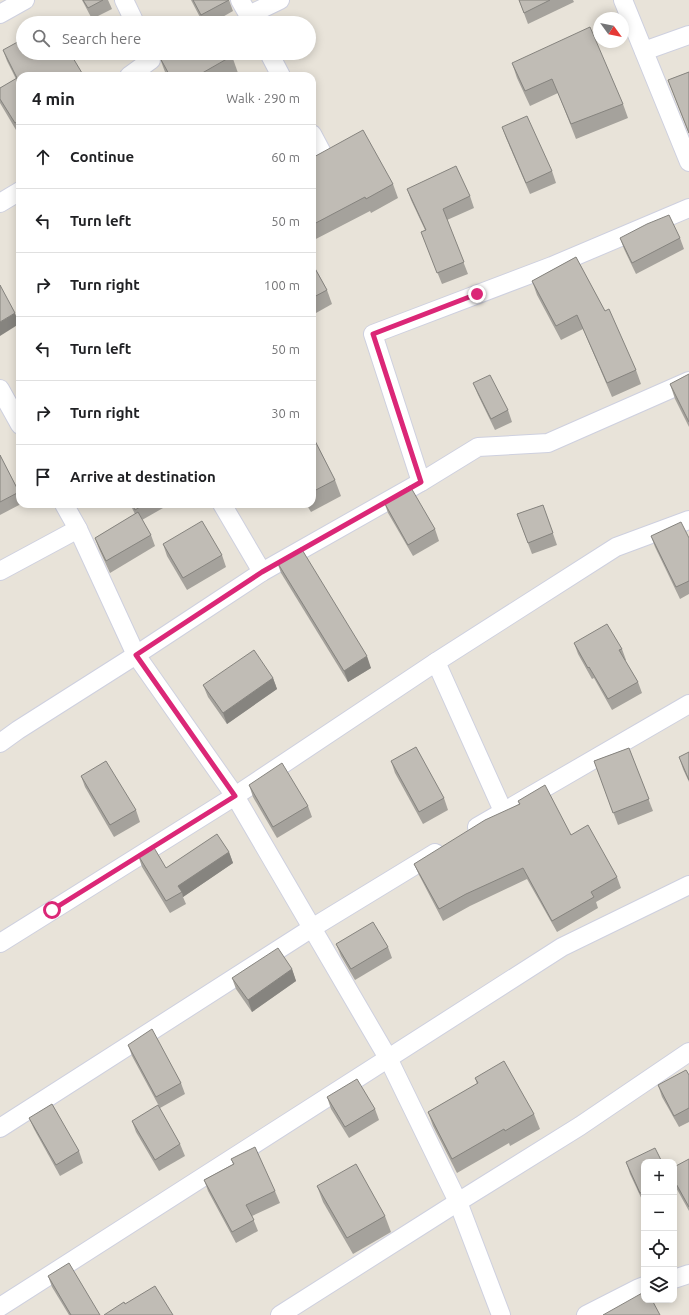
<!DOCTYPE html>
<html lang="en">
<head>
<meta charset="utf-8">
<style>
	body { margin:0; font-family:Ubuntu,sans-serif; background:#f2f2f2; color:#202124 }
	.controls { position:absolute; right:12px; bottom:12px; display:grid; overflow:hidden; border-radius:8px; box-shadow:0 2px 10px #0003 }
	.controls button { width:36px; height:36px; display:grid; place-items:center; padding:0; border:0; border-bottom:1px solid #e0e0e0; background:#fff; color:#202124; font:20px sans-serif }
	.compass { position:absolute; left:593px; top:12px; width:36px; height:36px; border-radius:50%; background:#fff; box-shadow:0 2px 10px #0003; rotate:123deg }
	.stop { position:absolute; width:12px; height:12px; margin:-9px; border:3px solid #db2777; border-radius:50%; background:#fff }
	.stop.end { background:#db2777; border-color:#fff; box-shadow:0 1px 4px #0008 }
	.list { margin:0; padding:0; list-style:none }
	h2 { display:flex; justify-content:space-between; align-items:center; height:52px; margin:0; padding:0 16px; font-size:17px }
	h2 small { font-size:13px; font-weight:400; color:#757577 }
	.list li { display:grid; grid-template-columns:26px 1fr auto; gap:12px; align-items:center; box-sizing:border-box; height:64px; padding:0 16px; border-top:1px solid #e0e0e0 }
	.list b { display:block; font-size:15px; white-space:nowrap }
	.list em { font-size:13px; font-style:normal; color:#757577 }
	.icon { flex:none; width:22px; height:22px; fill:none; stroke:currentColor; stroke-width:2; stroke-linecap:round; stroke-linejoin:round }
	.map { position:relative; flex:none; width:689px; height:1315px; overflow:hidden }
	.search { position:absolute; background:#fff; box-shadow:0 2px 10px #0003; left:16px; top:16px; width:300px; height:44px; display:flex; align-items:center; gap:10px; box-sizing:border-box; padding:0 14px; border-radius:22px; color:#757577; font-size:15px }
	.panel { position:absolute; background:#fff; box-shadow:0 2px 10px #0003; left:16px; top:72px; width:300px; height:436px; border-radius:12px }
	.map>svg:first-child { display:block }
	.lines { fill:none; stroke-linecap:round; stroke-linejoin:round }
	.minor-casing { stroke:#ced0df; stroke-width:20 }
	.minor { stroke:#fff; stroke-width:18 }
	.wall { fill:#a5a29c }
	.shaded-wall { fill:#86847f }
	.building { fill:#c0bcb5; stroke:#86847f }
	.route { stroke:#db2777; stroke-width:5 }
</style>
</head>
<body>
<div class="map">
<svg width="689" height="1315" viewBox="0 0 689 1315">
	<rect width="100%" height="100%" fill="#e8e3d9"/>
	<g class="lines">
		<defs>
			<g id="minor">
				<path d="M124,0l11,23"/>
				<path d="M240,0l13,23"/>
				<path d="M623,0l66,162"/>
				<path d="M0,14l25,-14"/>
				<path d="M249,15l31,-15"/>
				<path d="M644,51l45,-16"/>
				<path d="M269,53l12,23"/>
				<path d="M129,76l22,-16 -3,-7"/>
				<path d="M312,134l9,17 -9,7"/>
				<path d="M0,203l20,-12"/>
				<path d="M0,389l20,36"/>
				<path d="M421,482l-48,-148 179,-68 137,-58"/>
				<path d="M64,504l14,25 58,126 99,141 153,262 70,144 43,113"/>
				<path d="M222,504l40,68"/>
				<path d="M0,571l78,-42"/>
				<path d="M436,662l67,149"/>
				<path d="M0,743l18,-13 118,-75 126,-83 159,-90 57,-35 70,-4 141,-62"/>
				<path d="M477,827l212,-123"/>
				<path d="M0,943l235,-147 201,-134 180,-115 73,-27"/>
				<path d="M0,1128l312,-200 123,-75"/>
				<path d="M674,1279l15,-5"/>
				<path d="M0,1307l562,-360 127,-62"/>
				<path d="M280,1315l178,-113 122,-76 109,-74"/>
				<path d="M586,1315l53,-27 5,-2"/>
			</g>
		</defs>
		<use href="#minor" class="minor-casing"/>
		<use href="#minor" class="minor"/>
	</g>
	<g class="wall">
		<path d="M82,0h26l4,9 -20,10z"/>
		<path d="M191,0h38l4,11 -21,12h-9z"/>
		<path d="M519,0h54l1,2 -46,22z"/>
		<path d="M3,50l79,23 1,3h-63v58l-1,1 -19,-32v-15l16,-9 -9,-18z"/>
		<path d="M159,56h73l6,17 -5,3h-66l-2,-4z"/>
		<path d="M512,63l111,41 5,14 -52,21 -18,-46 -28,13 -13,-28z"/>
		<path d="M689,72v62l-21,-54z"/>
		<path d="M502,127l50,44 4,12 -26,11 -24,-56z"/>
		<path d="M312,158l81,26 5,14 -27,15 -1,-2 -58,30z"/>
		<path d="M407,189l63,7 4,12 -27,12 21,54 -26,10 -21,-52 4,-2 -14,-30z"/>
		<path d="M620,238h60l4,11 -48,25 -12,-25z"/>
		<path d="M576,257l60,113 5,14 -29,13 -29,-68 -22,11 -24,-45 -5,-14z"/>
		<path d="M312,263l15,27 5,14 -16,9 -4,-7z"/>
		<path d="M689,374v53l-14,-28 -5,-15z"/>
		<path d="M473,383l35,27 4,12 -17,8 -17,-35z"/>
		<path d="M312,435l23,45 6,16 -30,16 -5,-8h6z"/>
		<path d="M0,455l19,37 1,2v10h1l-21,11z"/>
		<path d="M384,502l51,27 4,12 -26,15 -25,-43z"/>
		<path d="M130,504h40l-28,16 9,15 4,11 -45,27 -11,-24 -4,-11 40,-24z"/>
		<path d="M543,505l14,40 -25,9 -15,-40z"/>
		<path d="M651,536l38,2v56l-9,5 -25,-52z"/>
		<path d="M163,544l59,11 4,12 -39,23 -20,-34z"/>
		<path d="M277,562l94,106 -23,14 -67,-109z"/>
		<path d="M574,643l48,6 4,11 -1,1 13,21 4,11 -30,17 -18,-32 -2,1 -14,-25z"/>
		<path d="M273,678l4,11 -50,35 -19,-27 -5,-12z"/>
		<path d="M629,748l24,63 -35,14 -24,-64z"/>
		<path d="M689,752v30l-6,-13 -4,-12z"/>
		<path d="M391,761l53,37 4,12 -25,14 -28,-51z"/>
		<path d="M81,776l55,34 4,12 -26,15 -29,-50z"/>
		<path d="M249,785l59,21 4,11 -35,21 -24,-41z"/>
		<path d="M518,801l53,34 46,42 4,11 -25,14 2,6 -41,24 -30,-53 -57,27 -27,15 -24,-46 -5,-11 105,-60z"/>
		<path d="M229,852l4,11 -50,34 3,7 -16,9 -28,-46 -4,-12 28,13z"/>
		<path d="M336,944l52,3 4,11 -37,22 -14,-24z"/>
		<path d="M292,969l4,12 -44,31 -16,-23 -4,-11z"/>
		<path d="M128,1045l53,38 4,11 -25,14 -28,-52z"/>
		<path d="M689,1075v47l-10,5 -17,-30 -4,-12z"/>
		<path d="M475,1078l59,36 6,15 -30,17 -1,-3 -52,30 -24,-47 -5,-14 49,-28z"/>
		<path d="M327,1097l48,12 4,11 -30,18 -18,-29z"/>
		<path d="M29,1118l50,33 4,12 -23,13 -26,-47z"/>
		<path d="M132,1121l48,23 5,12 -26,15 -23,-39z"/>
		<path d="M231,1159l44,32 5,12 -28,13 6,15 -22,12 -28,-52 -4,-11 29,-16z"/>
		<path d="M689,1159v52l-15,-27v-17z"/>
		<path d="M626,1162h18v42l-14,-30z"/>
		<path d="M317,1186l68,30 6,16 -38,22 -30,-52z"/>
		<path d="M48,1276l52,39h-31l-17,-28z"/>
	</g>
	<g class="shaded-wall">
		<path d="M15,313l4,11 -19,12v-14z"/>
		<path d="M367,656l4,12 -23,14 -4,-11z"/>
		<path d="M273,678l4,11 -50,35 -4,-11z"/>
		<path d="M229,852l4,11 -50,34 -1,-5 -4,-6z"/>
		<path d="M292,969l4,12 -44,31 -4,-12z"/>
	</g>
	<g class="building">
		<path d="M83,0h20l-15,8z"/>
		<path d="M193,0h36l-28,15z"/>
		<path d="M519,0h31l-26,13z"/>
		<path d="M590,27l33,77 -52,20 -19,-45 -27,12 -13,-28z"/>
		<path d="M23,39v14h46v1l1,-1 12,20 -3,2v1h-59v44l-5,3 -15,-24v-11l17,-10 -14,-28z"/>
		<path d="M164,53h66l2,3 -35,20h-27l-11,-20z"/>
		<path d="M689,72v61l-21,-53z"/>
		<path d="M527,116l25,55 -26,12 -24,-56z"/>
		<path d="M363,130l30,54 -27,15 -1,-2 -53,28v-67z"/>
		<path d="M456,166l14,30 -27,13 21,53 -27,11 -16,-41 5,-2 -19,-41z"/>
		<path d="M669,215l11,23 -48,25 -12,-25 27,-14z"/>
		<path d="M576,257l29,54 4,-2 27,61 -29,13 -30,-68 -21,11 -24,-45z"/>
		<path d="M312,263l15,27 -15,8z"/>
		<path d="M0,285l15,28 -15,9z"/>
		<path d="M689,374v48l-19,-38z"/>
		<path d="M490,375l18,35 -17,9 -18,-36z"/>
		<path d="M312,435l23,45 -23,12z"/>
		<path d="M0,455l19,37 -19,10z"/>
		<path d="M410,486l25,43 -27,16 -24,-43z"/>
		<path d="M132,504h13l-10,6z"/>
		<path d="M543,505l10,28 -25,10 -11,-29z"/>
		<path d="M138,512l13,23 -45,26 -11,-23z"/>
		<path d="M202,521l20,34 -39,23 -20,-34z"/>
		<path d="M681,522l8,16v43l-13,6 -25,-51z"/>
		<path d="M301,548l66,108 -23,15 -67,-109z"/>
		<path d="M607,624l15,25 -3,1 19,32 -30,17 -19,-32 -1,1 -14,-25z"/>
		<path d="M254,650l19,28 -50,35 -20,-28z"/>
		<path d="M416,747l28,51 -25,14 -28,-51z"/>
		<path d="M629,748l20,51 -36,14 -19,-52z"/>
		<path d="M689,752v28l-10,-23z"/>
		<path d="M106,761l30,49 -26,15 -29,-49z"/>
		<path d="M282,763l26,43 -35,21 -24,-42z"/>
		<path d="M545,785l26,50 17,-10 29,52 -26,15 3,5 -42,24 -29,-53 -57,26 -27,15 -25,-45 71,-44 35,-16 -2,-3z"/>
		<path d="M217,834l12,18 -51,34 4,6 -16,9 -28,-46 15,-9 13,22z"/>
		<path d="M373,922l15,25 -37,22 -15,-25z"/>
		<path d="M278,948l14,21 -44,31 -16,-22z"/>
		<path d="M152,1029l29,54 -25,14 -28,-52z"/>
		<path d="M504,1061l30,53 -29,17 -1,-2 -52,30 -24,-47 50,-29 -3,-5z"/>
		<path d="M686,1070l3,5v33l-15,8 -16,-31z"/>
		<path d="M357,1079l18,30 -30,18 -18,-30z"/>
		<path d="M52,1104l27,47 -23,14 -27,-47z"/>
		<path d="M158,1105l22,39 -25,16 -23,-39z"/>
		<path d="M255,1147l20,44 -29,14 8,15 -22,12 -28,-52 30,-16 -3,-5z"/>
		<path d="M655,1148l7,14h-18v30l-4,1 -14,-31z"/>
		<path d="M689,1159v48l-15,-27v-13z"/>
		<path d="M356,1164l29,52 -38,22 -30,-52z"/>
		<path d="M69,1263l31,52h-29l-23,-39z"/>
		<path d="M155,1286l18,29h-69l20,-13 1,2z"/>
		<path d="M644,1292v8h8l8,15h-57z"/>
	</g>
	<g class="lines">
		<path class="route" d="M52,910l183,-114 -99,-141 126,-83 159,-90 -48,-148 104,-40"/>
	</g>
</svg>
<div class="controls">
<button>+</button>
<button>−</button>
<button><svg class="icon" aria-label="locate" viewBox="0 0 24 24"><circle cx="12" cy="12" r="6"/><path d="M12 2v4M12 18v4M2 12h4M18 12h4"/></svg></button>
<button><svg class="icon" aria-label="layers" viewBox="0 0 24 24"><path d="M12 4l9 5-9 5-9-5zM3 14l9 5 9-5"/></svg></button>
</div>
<svg class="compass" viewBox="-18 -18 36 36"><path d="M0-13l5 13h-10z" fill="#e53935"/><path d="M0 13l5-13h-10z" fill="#757577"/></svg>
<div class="stop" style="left:52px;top:910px"></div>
<div class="stop end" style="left:477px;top:294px"></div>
<div class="search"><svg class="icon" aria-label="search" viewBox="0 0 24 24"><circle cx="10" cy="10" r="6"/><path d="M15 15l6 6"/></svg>Search here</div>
<section class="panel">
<h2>4 min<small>Walk · 290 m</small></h2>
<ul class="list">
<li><svg class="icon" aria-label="ahead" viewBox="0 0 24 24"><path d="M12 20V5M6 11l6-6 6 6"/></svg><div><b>Continue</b></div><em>60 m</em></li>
<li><svg class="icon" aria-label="left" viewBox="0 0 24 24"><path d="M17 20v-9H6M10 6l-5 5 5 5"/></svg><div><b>Turn left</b></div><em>50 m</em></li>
<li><svg class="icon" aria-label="right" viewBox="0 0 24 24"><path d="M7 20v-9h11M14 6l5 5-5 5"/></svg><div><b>Turn right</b></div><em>100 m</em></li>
<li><svg class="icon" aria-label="left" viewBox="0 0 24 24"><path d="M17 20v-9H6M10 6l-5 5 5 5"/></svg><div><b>Turn left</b></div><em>50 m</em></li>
<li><svg class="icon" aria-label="right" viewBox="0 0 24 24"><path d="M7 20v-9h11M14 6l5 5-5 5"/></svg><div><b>Turn right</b></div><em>30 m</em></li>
<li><svg class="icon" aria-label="arrive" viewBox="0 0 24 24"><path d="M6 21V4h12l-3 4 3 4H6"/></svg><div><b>Arrive at destination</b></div></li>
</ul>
</section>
</div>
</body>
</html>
